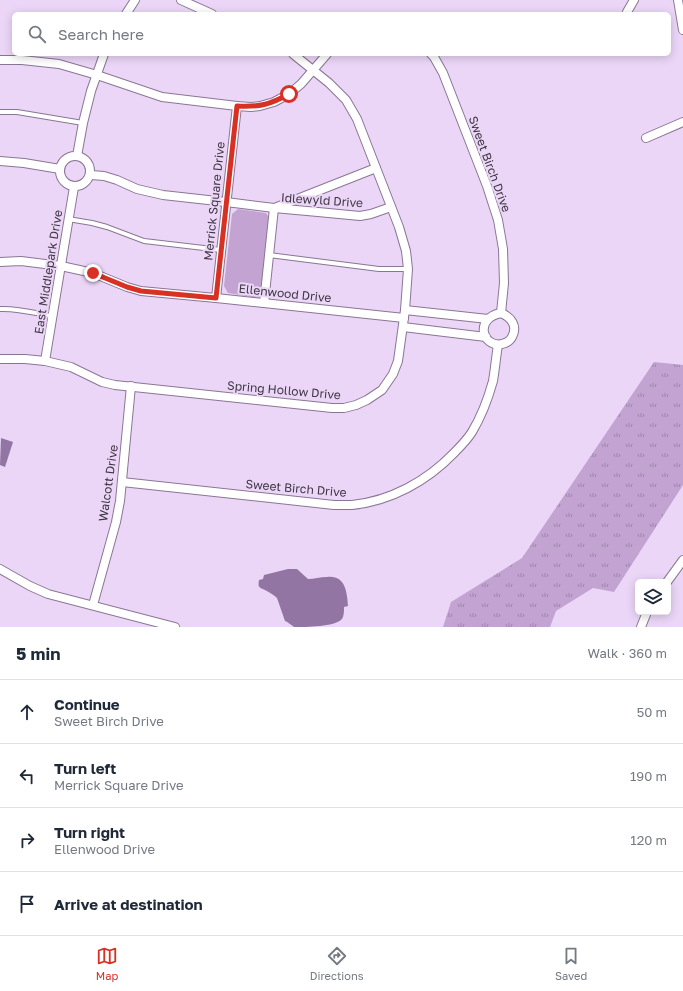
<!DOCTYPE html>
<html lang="en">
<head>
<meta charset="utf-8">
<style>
	body { margin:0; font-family:"Golos Text",sans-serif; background:#f2f2f3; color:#1f2937 }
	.controls { position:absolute; right:12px; bottom:12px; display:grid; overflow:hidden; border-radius:6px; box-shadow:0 2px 10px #0003 }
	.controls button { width:36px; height:36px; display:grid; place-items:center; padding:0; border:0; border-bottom:1px solid #e0e1e3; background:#fff; color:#1f2937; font:20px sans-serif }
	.stop { position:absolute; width:12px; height:12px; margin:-9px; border:3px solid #d93025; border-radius:50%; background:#fff }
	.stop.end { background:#d93025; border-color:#fff; box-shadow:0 1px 4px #0008 }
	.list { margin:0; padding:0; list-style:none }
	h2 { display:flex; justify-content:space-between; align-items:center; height:52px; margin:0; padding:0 16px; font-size:17px }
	h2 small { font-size:13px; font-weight:400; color:#747a83 }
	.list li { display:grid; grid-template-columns:26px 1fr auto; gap:12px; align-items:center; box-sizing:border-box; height:64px; padding:0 16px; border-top:1px solid #e0e1e3 }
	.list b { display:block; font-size:15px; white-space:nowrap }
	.list p { margin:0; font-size:13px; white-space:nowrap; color:#747a83 }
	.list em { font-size:13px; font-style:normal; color:#747a83 }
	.icon { flex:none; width:22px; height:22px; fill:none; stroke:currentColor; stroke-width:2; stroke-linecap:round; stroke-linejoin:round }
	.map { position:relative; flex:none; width:683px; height:627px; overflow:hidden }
	.search { position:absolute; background:#fff; box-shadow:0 2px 10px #0003; left:12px; right:12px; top:12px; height:44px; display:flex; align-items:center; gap:10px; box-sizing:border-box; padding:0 14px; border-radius:6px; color:#747a83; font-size:15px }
	.sheet { height:308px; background:#fff }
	nav { display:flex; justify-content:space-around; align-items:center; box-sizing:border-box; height:56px; border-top:1px solid #e0e1e3; background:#fff; font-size:11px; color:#747a83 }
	nav a { display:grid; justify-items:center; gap:2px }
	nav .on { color:#d93025 }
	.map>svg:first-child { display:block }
	.grass { fill:url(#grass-tufts) }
	.park { fill:#c2a3d2 }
	.water { fill:#9275a2 }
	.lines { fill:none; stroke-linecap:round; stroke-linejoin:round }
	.lane-casing { stroke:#8a7694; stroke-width:6 }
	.street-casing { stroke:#8a7694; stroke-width:10 }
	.lane { stroke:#fff; stroke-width:4 }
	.street { stroke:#fff; stroke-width:8 }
	.route { stroke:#d93025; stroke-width:5 }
	.labels { text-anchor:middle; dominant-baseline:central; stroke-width:4; stroke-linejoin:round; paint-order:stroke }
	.street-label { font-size:12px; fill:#3e3643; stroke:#ebd6f7 }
</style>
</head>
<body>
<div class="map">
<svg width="683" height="627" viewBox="0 0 683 627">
	<defs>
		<pattern id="grass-tufts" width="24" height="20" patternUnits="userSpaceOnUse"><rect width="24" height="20" fill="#c2a3d2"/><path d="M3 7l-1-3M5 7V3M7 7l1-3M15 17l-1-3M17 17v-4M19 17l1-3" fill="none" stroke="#9f86ac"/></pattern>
	</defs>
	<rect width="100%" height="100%" fill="#ebd6f7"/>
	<path class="grass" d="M654,362l29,3v120l-69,107 -21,-4 -37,23 -6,16h-107l8,-25 71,-44z"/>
	<path class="park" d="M238,209l28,4 4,6 -7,73 -5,6 -30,-5 -4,-7 8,-72z"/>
	<g class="water">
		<path d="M1,438l12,4 -8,25 -5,-2z"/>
		<path d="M288,569h9l11,10c6,0 12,-2 19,-2 18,-2 20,14 21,29l-4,1c0,4 0,9 -2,12 -8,8 -35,8 -48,8 -3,-2 -6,-5 -9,-6l-8,-23c-3,-3 -8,-6 -12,-8 -7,-3 -7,-3 -6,-10l4,-1 1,-4z"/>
	</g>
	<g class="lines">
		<defs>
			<g id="lane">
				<path d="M0,112h17l66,11"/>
				<path d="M68,219l24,4 15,4 37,14 77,9"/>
				<path d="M269,255l110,14h29"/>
				<path d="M0,309c17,-1 35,4 52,7"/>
			</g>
			<g id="street">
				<path d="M181,0l31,14"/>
				<path d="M678,0l5,30"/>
				<path d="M627,12l7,-12"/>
				<path d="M126,14l9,-14"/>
				<path d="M431,54l3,3 9,16 44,113 11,34 5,29 1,34 -3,30"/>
				<path d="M0,60h22l37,4 38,11 65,22 75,9 14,1 9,-1 14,-4 15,-8 12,-10 26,-30"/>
				<path d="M646,138l37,-16"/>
				<circle cx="75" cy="171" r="15"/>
				<path d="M77,156l6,-33 8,-32 13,-37"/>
				<path d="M0,161l24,2 36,6"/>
				<path d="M91,175l13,1 13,4 20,9 26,6 63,7 48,6 44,4 42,4 11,-2 20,-7"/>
				<path d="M277,207l99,-39"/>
				<path d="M0,262l21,-1 40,5 32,7 34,14 14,4 75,7 188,20"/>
				<path d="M216,298l21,-192"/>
				<path d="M264,303l10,-95"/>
				<path d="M405,310l83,9"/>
				<path d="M501,313c10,4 17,13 11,24 -2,4 -6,6 -10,7 -20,4 -28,-26 -1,-31z"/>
				<path d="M403,327l83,10"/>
				<path d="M0,359h25l20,2 26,6 31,15 13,3 217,23h12l12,-3 11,-5 15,-10 11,-16 5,-13 7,-51 3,-41 -2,-18 -7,-24 -42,-108 -11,-19 -17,-17 -36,-29"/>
				<path d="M45,361l29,-174"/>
				<path d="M122,482l212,23c6,0 12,0 18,0 39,-4 75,-24 102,-52 6,-6 13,-13 18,-21 9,-15 16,-33 21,-51 2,-12 3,-24 5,-36"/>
				<path d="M0,569l30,17 18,8 127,33"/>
				<path d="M667,582l16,-22"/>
				<path d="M93,605l23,-83 4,-21 11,-115"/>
				<path d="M641,627l6,-15"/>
			</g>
		</defs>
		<use href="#lane" class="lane-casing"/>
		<use href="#street" class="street-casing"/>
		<use href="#lane" class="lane"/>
		<use href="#street" class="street"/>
	</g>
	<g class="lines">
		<path class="route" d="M93,273l34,14 14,4 75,7 21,-192c23,1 32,-1 52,-12"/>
	</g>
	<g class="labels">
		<g class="street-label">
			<text transform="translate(490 164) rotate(70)">Sweet Birch Drive</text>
			<text transform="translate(322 200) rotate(4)">Idlewyld Drive</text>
			<text transform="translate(214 201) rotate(-84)">Merrick Square Drive</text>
			<text transform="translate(48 272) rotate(-81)">East Middlepark Drive</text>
			<text transform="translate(285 293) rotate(6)">Ellenwood Drive</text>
			<text transform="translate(284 390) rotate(5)">Spring Hollow Drive</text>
			<text transform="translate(108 483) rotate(-82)">Walcott Drive</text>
			<text transform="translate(296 488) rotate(5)">Sweet Birch Drive</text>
		</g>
	</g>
</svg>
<div class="controls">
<button><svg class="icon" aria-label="layers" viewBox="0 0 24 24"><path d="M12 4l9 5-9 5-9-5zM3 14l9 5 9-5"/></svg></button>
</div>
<div class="stop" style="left:289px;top:94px"></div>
<div class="stop end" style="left:93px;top:273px"></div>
<div class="search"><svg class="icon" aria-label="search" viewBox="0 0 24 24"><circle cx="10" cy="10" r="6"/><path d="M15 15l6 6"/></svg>Search here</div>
</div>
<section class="sheet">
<h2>5 min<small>Walk · 360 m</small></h2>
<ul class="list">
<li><svg class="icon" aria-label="ahead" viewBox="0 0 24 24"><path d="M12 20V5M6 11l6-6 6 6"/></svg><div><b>Continue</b><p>Sweet Birch Drive</p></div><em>50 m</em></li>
<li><svg class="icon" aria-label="left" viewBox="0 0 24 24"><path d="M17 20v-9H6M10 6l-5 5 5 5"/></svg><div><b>Turn left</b><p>Merrick Square Drive</p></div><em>190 m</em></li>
<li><svg class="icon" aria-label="right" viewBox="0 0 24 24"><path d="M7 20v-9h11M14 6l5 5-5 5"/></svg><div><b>Turn right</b><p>Ellenwood Drive</p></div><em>120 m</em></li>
<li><svg class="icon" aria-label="arrive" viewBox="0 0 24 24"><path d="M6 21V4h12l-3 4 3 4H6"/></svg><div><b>Arrive at destination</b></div></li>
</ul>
</section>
<nav>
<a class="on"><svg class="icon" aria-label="map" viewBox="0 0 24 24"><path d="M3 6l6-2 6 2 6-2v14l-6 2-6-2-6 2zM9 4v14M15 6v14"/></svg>Map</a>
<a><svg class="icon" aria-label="directions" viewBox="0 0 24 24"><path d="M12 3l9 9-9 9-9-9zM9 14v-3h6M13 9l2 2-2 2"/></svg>Directions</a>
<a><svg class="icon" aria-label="saved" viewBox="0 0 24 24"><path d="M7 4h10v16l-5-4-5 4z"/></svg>Saved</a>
</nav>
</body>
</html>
